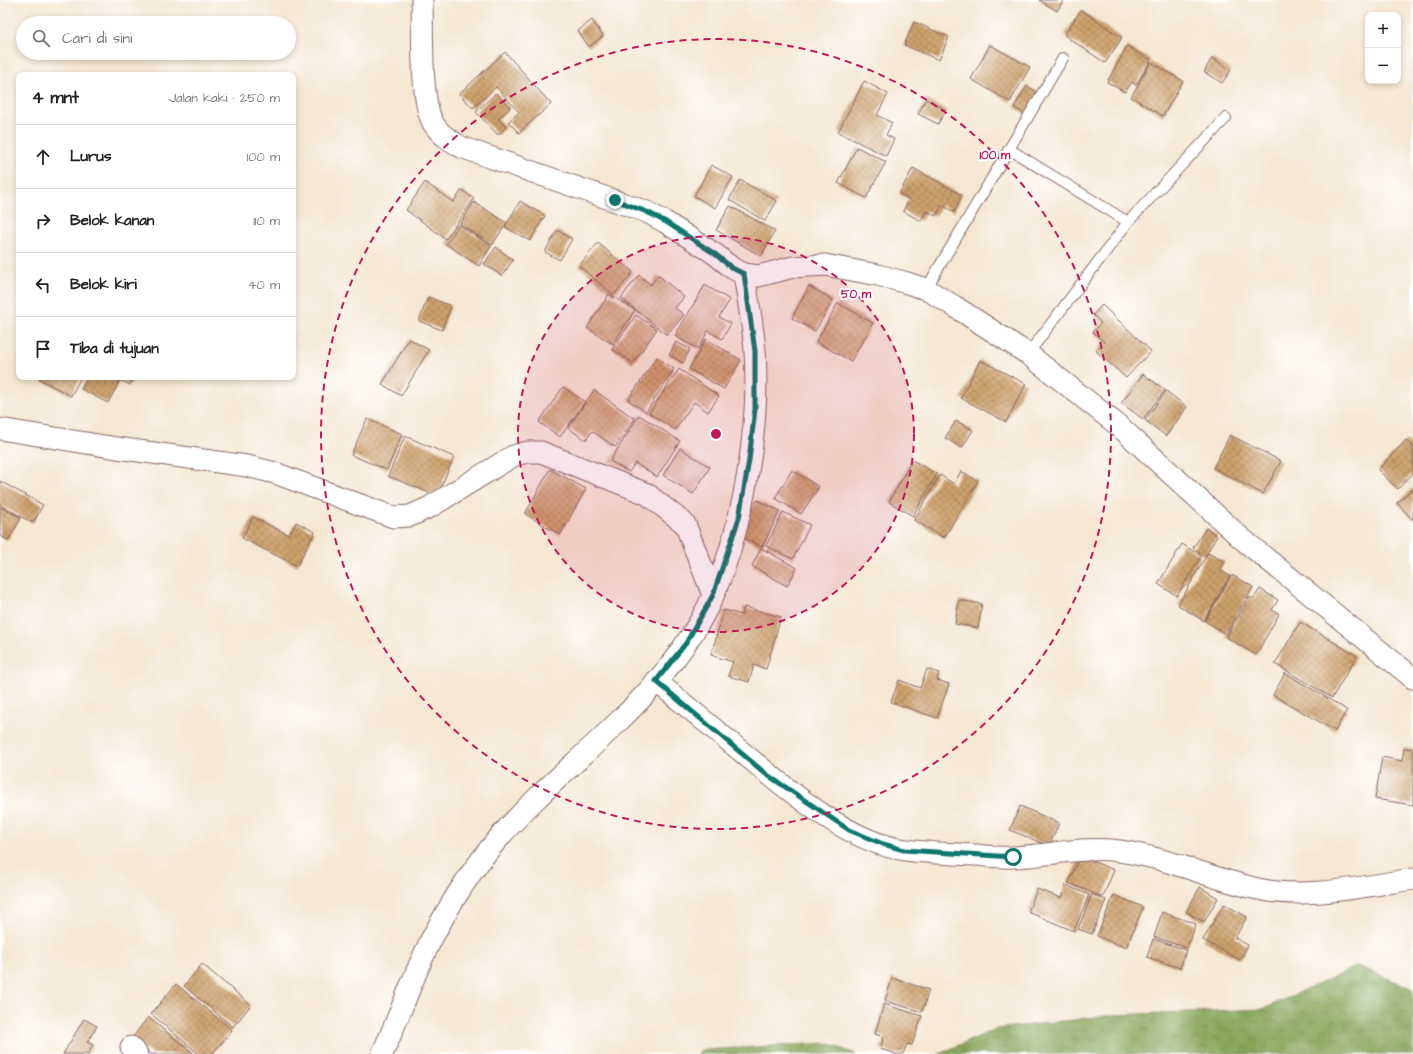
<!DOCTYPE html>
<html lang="id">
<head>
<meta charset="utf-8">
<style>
	body { margin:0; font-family:"Architects Daughter",sans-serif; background:#f2f2f2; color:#222 }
	.controls { position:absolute; right:12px; top:12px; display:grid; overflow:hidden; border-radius:8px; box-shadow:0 2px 6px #0003 }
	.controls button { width:36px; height:36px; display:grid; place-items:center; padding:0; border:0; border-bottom:1px solid #e0e0e0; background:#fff; color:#222; font:20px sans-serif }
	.stop { position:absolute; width:12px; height:12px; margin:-9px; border:3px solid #0f766e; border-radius:50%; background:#fff }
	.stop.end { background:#0f766e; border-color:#fff; box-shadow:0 1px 4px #0008 }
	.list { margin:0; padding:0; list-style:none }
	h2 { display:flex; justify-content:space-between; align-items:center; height:52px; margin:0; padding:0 16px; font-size:17px }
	h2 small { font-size:13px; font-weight:400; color:#767676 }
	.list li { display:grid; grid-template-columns:26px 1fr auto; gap:12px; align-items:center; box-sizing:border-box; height:64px; padding:0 16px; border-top:1px solid #e0e0e0 }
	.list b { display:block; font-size:15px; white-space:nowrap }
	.list em { font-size:13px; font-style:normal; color:#767676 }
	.icon { flex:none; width:22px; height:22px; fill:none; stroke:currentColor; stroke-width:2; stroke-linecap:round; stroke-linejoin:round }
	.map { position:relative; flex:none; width:1413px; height:1054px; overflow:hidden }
	.search { position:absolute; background:#fff; box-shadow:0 2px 6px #0003; left:16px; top:16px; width:280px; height:44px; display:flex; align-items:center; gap:10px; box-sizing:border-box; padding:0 14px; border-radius:22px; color:#767676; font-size:15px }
	.panel { position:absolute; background:#fff; box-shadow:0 2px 6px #0003; left:16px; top:72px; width:280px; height:308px; border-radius:8px }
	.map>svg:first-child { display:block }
	.forest { fill:url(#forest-crowns); stroke:#686242 }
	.building { fill:url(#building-cross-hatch) }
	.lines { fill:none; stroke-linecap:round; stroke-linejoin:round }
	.service-casing { stroke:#866565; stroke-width:12 }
	.minor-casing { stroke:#866565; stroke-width:23 }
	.service { stroke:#fff; stroke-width:10 }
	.minor { stroke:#fff; stroke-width:21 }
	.route { stroke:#0f766e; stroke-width:5 }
	.ring { fill:none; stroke:#c2185b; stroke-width:2; stroke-dasharray:7 5 }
	.centre { fill:#c2185b; stroke:#fff; stroke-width:2 }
	.ring-label { font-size:12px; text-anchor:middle; font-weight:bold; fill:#c2185b; stroke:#fff; stroke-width:4; stroke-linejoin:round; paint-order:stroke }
</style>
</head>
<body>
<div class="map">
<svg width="1413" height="1054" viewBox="0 0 1413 1054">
	<defs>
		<pattern id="forest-crowns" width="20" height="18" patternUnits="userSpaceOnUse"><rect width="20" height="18" fill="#87a65a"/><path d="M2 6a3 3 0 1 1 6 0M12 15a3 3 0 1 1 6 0" fill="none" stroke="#70874b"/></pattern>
		<pattern id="building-cross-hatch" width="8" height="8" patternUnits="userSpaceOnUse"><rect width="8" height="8" fill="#cea26d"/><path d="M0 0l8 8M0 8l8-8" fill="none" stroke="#a9835a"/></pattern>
	</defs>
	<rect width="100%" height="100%" fill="#fff"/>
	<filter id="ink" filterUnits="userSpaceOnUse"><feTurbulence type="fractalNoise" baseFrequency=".025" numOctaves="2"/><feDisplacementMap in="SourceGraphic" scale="8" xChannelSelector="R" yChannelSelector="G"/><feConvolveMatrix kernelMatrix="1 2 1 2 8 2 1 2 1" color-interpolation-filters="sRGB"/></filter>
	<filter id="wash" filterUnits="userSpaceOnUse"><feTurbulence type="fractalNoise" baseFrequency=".012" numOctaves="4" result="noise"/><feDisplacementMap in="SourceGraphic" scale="16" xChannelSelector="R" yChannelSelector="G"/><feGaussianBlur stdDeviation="0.9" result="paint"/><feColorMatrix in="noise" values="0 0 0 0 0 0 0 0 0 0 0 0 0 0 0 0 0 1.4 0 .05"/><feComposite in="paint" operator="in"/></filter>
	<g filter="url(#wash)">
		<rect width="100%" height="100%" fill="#f5e7d1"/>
		<g class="forest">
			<path d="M1358,966l55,23v65h-474l57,-25 118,-14 149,-6z"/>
			<path d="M827,1043l29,11h-159l4,-4z"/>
		</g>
		<g id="blocks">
			<g class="building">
				<path d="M1039,0h25l-7,11z"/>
				<path d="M1081,10l41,28 -17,25 -41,-28z"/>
				<path d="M592,20l11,16 -14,11 -11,-16z"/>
				<path d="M914,22l35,15 -10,23 -35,-15z"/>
				<path d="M990,45l40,22 -20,35 -39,-23z"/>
				<path d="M1127,46l24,14 -15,25 -4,-3 -7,10 -18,-10z"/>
				<path d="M505,52l46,52 -32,29 -11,-11 11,-10 -23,-25 -23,21 -14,-14z"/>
				<path d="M1212,58l19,12 -9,13 -18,-11z"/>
				<path d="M1151,62l32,19 -20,35 -32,-19z"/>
				<path d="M864,81l24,13 -11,21 15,8 -6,12 8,4 -8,17 -48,-24z"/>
				<path d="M1027,86l13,8 -14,21 -12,-8z"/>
				<path d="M496,93l14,15 -12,11 8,8 -8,8 -22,-23z"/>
				<path d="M926,99l20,11 -8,14 -20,-10z"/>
				<path d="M857,147l29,15 -20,36 -28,-15z"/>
				<path d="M711,165l22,12 -18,31 -21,-12z"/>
				<path d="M913,168l49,27 -8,17 -12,-7 -6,11 -10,-5 -5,10 -18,-10 6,-12 -10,-5z"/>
				<path d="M740,180l37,21 -12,20 -36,-21z"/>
				<path d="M425,182l28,20 9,-12 12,9 -28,40 -40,-29z"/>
				<path d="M520,201l25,15 -15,25 -25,-14z"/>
				<path d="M474,202l33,21 -15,22 -32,-21z"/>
				<path d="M730,206l45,25 -14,25 -45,-26z"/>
				<path d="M459,225l32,21 -12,20 -33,-22z"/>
				<path d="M557,230l15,9 -12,21 -15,-8z"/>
				<path d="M598,243l35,29 -19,23 -35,-29z"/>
				<path d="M496,247l17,13 -11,16 -18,-12z"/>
				<path d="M639,275l12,10 7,-10 26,22 -9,11 9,7 -17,20 -46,-37z"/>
				<path d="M705,285l25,15 -11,17 12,7 -9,15 -14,-8 -10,18 -23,-13z"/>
				<path d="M809,286l24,14 -18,31 -23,-13z"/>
				<path d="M609,294l26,16 -22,34 -26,-16z"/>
				<path d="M428,297l23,9 -9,24 -23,-9z"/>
				<path d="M838,303l35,20 -22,38 -35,-19z"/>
				<path d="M1102,305l49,46 -25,27 -30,-27 8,-9 -11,-10 8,-9 -8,-8z"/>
				<path d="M636,315l21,14 -24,34 -21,-14z"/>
				<path d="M409,339l20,11 -28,46 -19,-12z"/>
				<path d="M706,339l35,21 -17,29 -35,-20z"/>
				<path d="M676,342l14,7 -7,14 -14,-8z"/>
				<path d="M657,357l17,12 -28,43 -18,-12z"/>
				<path d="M980,360l46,24 -20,38 -45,-24z"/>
				<path d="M679,369l40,27 -11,16 -14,-10 -19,28 -26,-17z"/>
				<path d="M1143,374l22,16 -22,29 -22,-16z"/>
				<path d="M40,377h41l-10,19 -32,-17z"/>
				<path d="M88,377h46l-4,8 -10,-5 -12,23 -27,-14z"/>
				<path d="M563,387l22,15 -25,35 -21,-15z"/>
				<path d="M594,390l41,29 -20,28 -23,-16 -6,9 -18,-12z"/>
				<path d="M1166,391l21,16 -21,29 -21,-16z"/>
				<path d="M639,415l41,26 -23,36 -22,-14 -6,9 -19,-11z"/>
				<path d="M367,419l35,15 -15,36 -36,-15z"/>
				<path d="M956,421l17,9 -11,18 -17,-10z"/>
				<path d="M1230,435l51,26 -18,33 -50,-26z"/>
				<path d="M405,436l49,21 -17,39 -49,-20z"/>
				<path d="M1406,440l7,6v27l-15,16 -20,-19z"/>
				<path d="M680,448l30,19 -17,27 -30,-19z"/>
				<path d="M912,460l25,14 -24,42 -24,-14z"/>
				<path d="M550,469l36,20 -26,46 -35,-21z"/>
				<path d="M792,470l27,17 -18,27 -26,-16z"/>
				<path d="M961,471l17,10 -34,57 -30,-18 26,-45 14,9z"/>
				<path d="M0,481l43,24 -10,18 -33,-18z"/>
				<path d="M1413,488v32l-16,-17z"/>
				<path d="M757,500l23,11 -18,36 -22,-11z"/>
				<path d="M0,507l21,11 -13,22 -8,-4z"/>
				<path d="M783,512l27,13 -17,34 -27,-13z"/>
				<path d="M253,517l36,18 7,-13 19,10 -18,34 -55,-28z"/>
				<path d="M1206,528l11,8 -12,20 -12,-8z"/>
				<path d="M1182,544l19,12 -24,40 -19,-12z"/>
				<path d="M761,548l36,20 -10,18 -35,-20z"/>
				<path d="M1208,553l17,9 -5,8 10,6 -26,45 -26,-16z"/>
				<path d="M1232,575l21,12 -27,47 -21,-13z"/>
				<path d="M1260,589l18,11 -6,10 7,4 -23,41 -30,-18 24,-40 3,2z"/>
				<path d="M959,600l23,4 -4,24 -23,-4z"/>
				<path d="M744,607l37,10 -15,52 -12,-4 -5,17 -21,-6 5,-14 -22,-7 13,-45 18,5z"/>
				<path d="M1300,622l57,34 -25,42 -57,-34z"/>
				<path d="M927,669l12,4 -2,7 12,4 -12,34 -46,-16 8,-22 21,8z"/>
				<path d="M1285,673l62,37 -12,21 -62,-36z"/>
				<path d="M1404,748l9,1v56l-38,-6 7,-42 20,4z"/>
				<path d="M1020,806l39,17 -10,23 -39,-16z"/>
				<path d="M1080,856l34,14 -11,27 -35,-14z"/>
				<path d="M1066,885l23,10 -15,36 -46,-19 9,-23 24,9z"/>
				<path d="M1200,887l18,11 -14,24 -18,-10z"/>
				<path d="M1092,894l14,6 -14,34 -14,-5z"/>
				<path d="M1114,895l29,12 -17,41 -29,-12z"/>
				<path d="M1224,904l23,13 -12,21 13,7 -8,15 -37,-20z"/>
				<path d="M1162,912l34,12 -9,24 -33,-11z"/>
				<path d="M1153,939l33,11 -6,18 -33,-11z"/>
				<path d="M202,964l49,41 -18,22 -49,-41z"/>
				<path d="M892,978l37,12 -7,22 -37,-11z"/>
				<path d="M176,984l56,46 -20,24h-13l-48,-40z"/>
				<path d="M884,1004l38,12 -10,29 -5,-1 -4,10h-7l-16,-5 4,-12 -9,-3z"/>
				<path d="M148,1017l46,37h-43l-19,-16z"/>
				<path d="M84,1019l13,7 -10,16 6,3 -5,9h-25z"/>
			</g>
		</g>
	</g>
	<g filter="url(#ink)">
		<use href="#blocks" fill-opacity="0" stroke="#866565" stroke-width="1"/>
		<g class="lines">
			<defs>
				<g id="service">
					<path d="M1009,149l119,73"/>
					<path d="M926,289l137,-231"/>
					<path d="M1028,354l100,-132 98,-104"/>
				</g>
				<g id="minor">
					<path d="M422,0c1,28 -2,101 11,123 7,12 17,17 28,24l186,65 18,10 50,32 17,14 12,6 14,2 35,-9 32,-2 53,10 26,7 22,7 28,17 74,48 91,72 122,112 172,140"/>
					<path d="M0,429l117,19 130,18 28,7 118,44 17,-1 20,-9 83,-51 14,-4h14l106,42 38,30 28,71"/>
					<path d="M656,681c29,24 57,47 86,71 42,35 108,92 164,98 23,3 47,4 70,5 12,1 25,3 37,2 33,-1 65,-10 98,-7 51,5 97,28 147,39 46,11 108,-3 155,-10"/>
					<path d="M131,1047l6,7"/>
					<path d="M382,1054c18,-38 31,-79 50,-116 18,-34 40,-69 65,-98 49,-57 111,-102 160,-159 22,-26 43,-56 57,-87 30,-71 46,-167 41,-243 -2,-26 -7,-51 -11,-77"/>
				</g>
			</defs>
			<use href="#service" class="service-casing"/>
			<use href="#minor" class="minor-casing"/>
			<use href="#service" class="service"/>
			<use href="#minor" class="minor"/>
		</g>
	</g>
	<g class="lines" filter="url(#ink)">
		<path class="route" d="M615,200l32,12 19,10 49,32 17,14 12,6 11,77v58l-6,51 -10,58 -26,77 -27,48 -30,38 110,93 83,56 34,14 21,6 109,7"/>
	</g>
	<circle cx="716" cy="434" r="198" fill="#c2185b" fill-opacity=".12"/>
	<g class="ring">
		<circle cx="716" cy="434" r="198"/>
		<circle cx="716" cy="434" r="395"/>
	</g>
	<circle cx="716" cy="434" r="6" class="centre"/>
	<g class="ring-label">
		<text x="995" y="159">100 m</text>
		<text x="856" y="298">50 m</text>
	</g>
</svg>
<div class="controls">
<button>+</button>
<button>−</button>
</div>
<div class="stop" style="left:1013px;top:857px"></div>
<div class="stop end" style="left:615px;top:200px"></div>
<div class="search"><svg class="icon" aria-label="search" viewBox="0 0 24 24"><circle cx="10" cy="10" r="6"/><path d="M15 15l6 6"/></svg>Cari di sini</div>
<section class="panel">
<h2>4 mnt<small>Jalan kaki · 250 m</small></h2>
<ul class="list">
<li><svg class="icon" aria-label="ahead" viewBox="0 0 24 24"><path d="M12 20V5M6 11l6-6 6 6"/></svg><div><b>Lurus</b></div><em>100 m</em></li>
<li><svg class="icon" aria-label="right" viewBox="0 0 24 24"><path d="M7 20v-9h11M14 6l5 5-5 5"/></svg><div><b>Belok kanan</b></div><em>110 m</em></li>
<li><svg class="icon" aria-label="left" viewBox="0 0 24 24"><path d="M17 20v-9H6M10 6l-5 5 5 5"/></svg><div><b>Belok kiri</b></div><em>40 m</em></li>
<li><svg class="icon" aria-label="arrive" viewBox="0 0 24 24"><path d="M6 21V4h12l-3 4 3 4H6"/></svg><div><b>Tiba di tujuan</b></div></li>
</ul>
</section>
</div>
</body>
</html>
